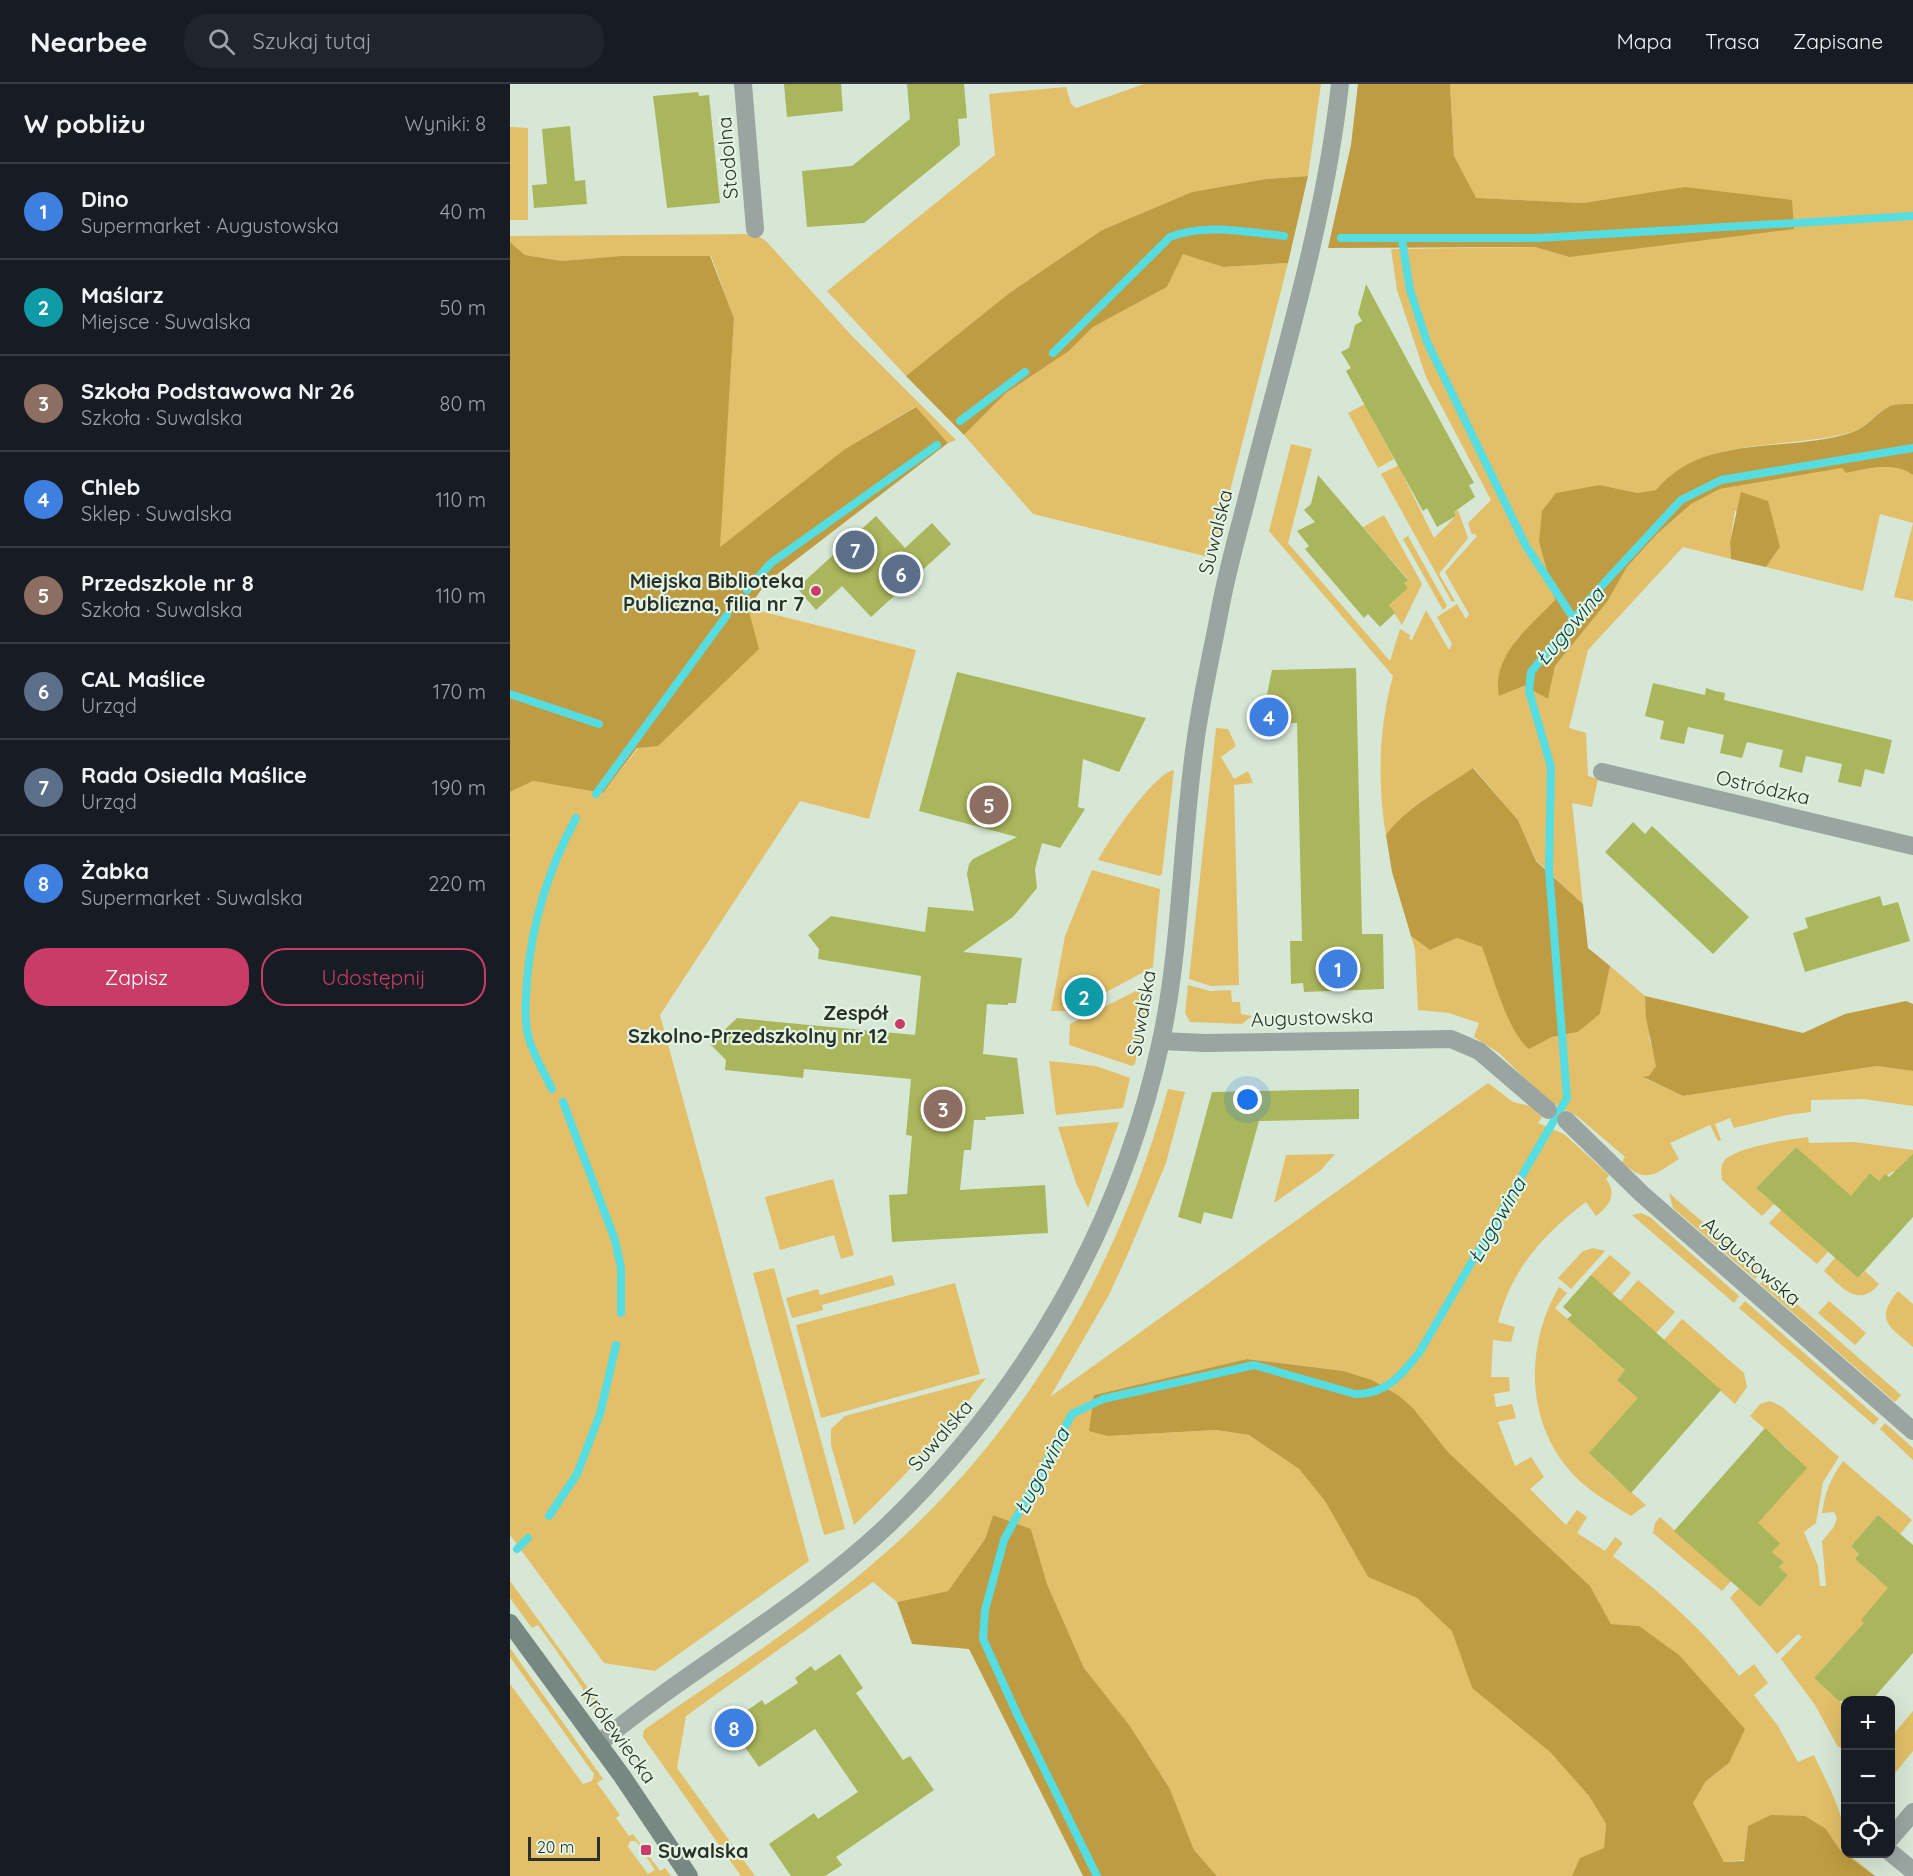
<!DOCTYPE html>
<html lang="pl">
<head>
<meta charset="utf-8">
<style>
	body { margin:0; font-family:Quicksand,sans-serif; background:#20242c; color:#f1f3f6 }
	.controls { position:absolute; right:18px; bottom:18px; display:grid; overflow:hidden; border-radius:12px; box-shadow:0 6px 24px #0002 }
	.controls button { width:54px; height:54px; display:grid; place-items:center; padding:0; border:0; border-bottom:2px solid #363941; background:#171b24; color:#f1f3f6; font:30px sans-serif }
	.scale { position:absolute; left:18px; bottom:15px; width:72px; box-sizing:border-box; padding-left:6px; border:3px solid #2b312a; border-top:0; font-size:16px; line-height:21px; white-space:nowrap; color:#2b312a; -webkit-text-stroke:4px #e3f4e2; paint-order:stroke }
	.you { position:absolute; left:738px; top:1016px; width:21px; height:21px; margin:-15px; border:4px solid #fff; border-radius:50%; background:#1a73e8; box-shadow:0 0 0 9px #1a73e833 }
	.badge { display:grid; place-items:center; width:39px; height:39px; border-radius:50%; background:#c93c69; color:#fff; font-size:20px; font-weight:700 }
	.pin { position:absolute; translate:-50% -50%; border:3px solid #fff; box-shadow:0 2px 6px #0006 }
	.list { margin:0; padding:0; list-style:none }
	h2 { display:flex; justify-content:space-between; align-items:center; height:78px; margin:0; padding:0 24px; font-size:26px }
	h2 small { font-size:20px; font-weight:400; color:#9ea1a6 }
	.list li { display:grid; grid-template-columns:39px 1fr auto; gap:18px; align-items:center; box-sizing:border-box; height:96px; padding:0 24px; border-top:2px solid #363941 }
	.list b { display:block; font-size:22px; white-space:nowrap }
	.list p { margin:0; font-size:20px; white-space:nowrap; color:#9ea1a6 }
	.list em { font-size:20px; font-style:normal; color:#9ea1a6 }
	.actions { display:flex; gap:12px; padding:18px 24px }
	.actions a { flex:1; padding:14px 0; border:2px solid #c93c69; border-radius:24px; text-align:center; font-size:21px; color:#c93c69 }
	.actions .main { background:#c93c69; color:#fff }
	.icon { flex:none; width:33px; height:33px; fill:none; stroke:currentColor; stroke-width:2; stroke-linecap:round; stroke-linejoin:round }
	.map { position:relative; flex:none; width:1403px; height:1792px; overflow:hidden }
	header { display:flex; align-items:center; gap:36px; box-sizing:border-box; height:84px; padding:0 30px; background:#171b24; border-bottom:2px solid #363941 }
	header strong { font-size:28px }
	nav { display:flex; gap:33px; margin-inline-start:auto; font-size:21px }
	.search { width:420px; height:54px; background:#20242c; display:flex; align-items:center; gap:15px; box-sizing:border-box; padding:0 21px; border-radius:24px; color:#9ea1a6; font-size:22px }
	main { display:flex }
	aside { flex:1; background:#171b24 }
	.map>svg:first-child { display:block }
	.green { fill:#e2bf68; fill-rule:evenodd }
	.forest { fill:#bf9c41 }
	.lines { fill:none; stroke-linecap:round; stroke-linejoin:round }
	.stream { stroke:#56dde2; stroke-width:8 }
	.building { fill:#aab65c }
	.street { stroke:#9aa4a0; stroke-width:18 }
	.secondary { stroke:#778781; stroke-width:18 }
	.poi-dot { fill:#c93c69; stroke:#e3f4e2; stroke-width:2 }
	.labels { text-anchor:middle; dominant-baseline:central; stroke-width:4.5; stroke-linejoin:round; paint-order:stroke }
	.street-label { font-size:20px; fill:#2b312a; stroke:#e3f4e2 }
	.poi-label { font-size:20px; font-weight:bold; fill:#2b312a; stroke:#e3f4e2; text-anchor:end }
	.water-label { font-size:21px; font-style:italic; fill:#014244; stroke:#e3f4e2 }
</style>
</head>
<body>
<header>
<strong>Nearbee</strong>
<div class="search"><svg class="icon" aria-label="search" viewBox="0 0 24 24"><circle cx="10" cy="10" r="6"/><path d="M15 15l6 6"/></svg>Szukaj tutaj</div>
<nav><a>Mapa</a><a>Trasa</a><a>Zapisane</a></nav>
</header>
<main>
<aside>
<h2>W pobliżu<small>Wyniki: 8</small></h2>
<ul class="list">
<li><span class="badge" style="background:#3f7fe0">1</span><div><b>Dino</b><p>Supermarket · Augustowska</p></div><em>40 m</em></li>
<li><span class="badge" style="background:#0f9aa8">2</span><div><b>Maślarz</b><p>Miejsce · Suwalska</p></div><em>50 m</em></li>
<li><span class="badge" style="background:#8d6e63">3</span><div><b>Szkoła Podstawowa Nr 26</b><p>Szkoła · Suwalska</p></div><em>80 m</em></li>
<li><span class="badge" style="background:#3f7fe0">4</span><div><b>Chleb</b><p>Sklep · Suwalska</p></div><em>110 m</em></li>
<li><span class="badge" style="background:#8d6e63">5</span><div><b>Przedszkole nr 8</b><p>Szkoła · Suwalska</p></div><em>110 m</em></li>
<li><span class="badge" style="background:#5c6f8a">6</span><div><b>CAL Maślice</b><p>Urząd</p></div><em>170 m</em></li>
<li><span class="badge" style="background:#5c6f8a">7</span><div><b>Rada Osiedla Maślice</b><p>Urząd</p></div><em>190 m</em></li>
<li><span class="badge" style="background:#3f7fe0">8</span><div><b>Żabka</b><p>Supermarket · Suwalska</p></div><em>220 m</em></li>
</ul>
<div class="actions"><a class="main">Zapisz</a><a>Udostępnij</a></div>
</aside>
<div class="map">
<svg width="1403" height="1792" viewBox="0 0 1403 1792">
	<rect width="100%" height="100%" fill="#d6e7d5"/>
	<g class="green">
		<path d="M634,0h177l-13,92 -42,3 -74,13 -90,38 -94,64 -102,82 -79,-85 168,-136 -6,-61 77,-7 5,17 5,4z"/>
		<path d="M940,0h463v320c-7,1 -17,0 -23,2 -14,6 -24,22 -38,26 -61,18 -153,3 -196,58l-19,3 -37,-8 -61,57 16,58 -39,40 -17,56 25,-10 24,13 7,-33 52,-64 20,-35 30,-33 34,-30 29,-15 122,-21 4,5c23,-4 48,-12 67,2v126l-19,-4 19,-74 -33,-9 -17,77 -97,-24 14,-20 -45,-37 -5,32 1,17 -48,-12 -95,103 -19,78 17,5 2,43 10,3 -6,28 -20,-4 11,101 -47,-44 -18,-40 -44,-52c-32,21 -66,37 -88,67 -9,-50 -7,-110 7,-159l-124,-145 22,-87 21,5 -24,94 102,118 10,-32 10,6 -1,4 3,1 14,-30 23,40 3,-6 -15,-27 20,-13 9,15 3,-5 -24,-42 32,-36 -3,-3 -2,2 -4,-12 23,-23 -65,-123 -29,-87 -6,-41 144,-2 34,10 116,-69 -102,15 -108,-5 -21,-42z"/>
		<path d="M0,43l18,1v92h-18z"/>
		<path d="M245,150l11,7 86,95 104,104 -8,3 -33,-36 -70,42 -126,99 15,-230 -23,-62h-91l-58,5 -37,-6 -15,-13v-6z"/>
		<path d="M673,169l40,14 65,-4 -75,295 -180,-44 -69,-79 42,-42 63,-42 24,-24 74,-40z"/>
		<path d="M859,318l6,22 19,35 -16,9 -30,-55z"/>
		<path d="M893,379v12l31,63 22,-22 -2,-4 4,-2 10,28 -29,36 16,27 -3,1 -71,-128z"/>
		<path d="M874,431l38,69 -20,41 -13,-20 19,-17 -4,-5 4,-4 -20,-23 -16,-10 4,-4 -13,-15z"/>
		<path d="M898,452l39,70 -4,4 -40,-71z"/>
		<path d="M238,524l168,42 -47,169 -69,-18 -140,214 149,546 -154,110 -51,-8 -94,-128v-743l23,-11 70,12z"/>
		<path d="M706,644l12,1 8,17 -15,11 13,22 14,-8 5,12 -19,2 5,200 -28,1 -22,-7z"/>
		<path d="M664,686l-12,104 -2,2 -62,-16c9,-18 57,-88 76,-90z"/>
		<path d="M582,786l68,19 -7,78 -82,44h-20l14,-75z"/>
		<path d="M901,852l19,14 27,-12 25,9 18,46 29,56 23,-12 26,-5 22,-18 10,-48 35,30 5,45 7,22 -5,12 -8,3 39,18 194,-30 36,5v35l-49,-7 -53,1v12l-25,3 -52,13 -4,-10 -15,6 6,16 -3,1 -8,-16 -40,18 9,16c-24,15 -33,26 -57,3l3,-5 -48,-41 -30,-16 -48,-47 -25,-16 5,-14 -30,-10 -31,-3 -3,-61z"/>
		<path d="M678,901l22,6 21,-1 1,12h8l1,12 11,2 -10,8 -52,-2 -5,-9z"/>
		<path d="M636,902l4,3 -15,75 -3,2 -63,-21 1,-21z"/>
		<path d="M539,977l47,5 34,12 -7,30 -67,7z"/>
		<path d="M978,999l25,19 17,4 12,11 -4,6 26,11 45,41 -3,4c12,15 3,27 -10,37l-10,-14c-43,32 -74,67 -88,120l17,5 -4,15 -18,-2 -2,37h18l1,14 -16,3 2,13 16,-3 4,14 -18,4 17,44 16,-9 13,20 -14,12 36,36 11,-15 10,7 -10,16 28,18 10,-14 8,6 -10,13c47,36 90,73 126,120l15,-12 14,19 -14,12 24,31 20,36 16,-7c9,21 40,74 28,94l34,27 -36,-26 -14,-21 -78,-3 -4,34 -20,2 -31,-59 13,-22 23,-18 -90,-137 -28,-2 -21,-38 -142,-134 -35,-44 -41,-28 -28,-9 -97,-12 -153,36 15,41 107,-6 33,5 50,34 26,32 43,76 49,21 36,33 19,57 78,64 39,44 17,28 -2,25 -21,8 -9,19h-357l-23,-26 -24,-61 -40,-63 -46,-58 -37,-84 -16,-55 -38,-14 -8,24 -37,52 -51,11 -24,-20 -187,134 -9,52 78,108h-14l-98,-139 1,-7c75,-53 155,-103 225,-163 148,-124 248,-292 299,-478l17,3 -19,71 -36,86 -21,46 -59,102z"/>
		<path d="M609,1038l-31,86 -12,-25 -18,-56z"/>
		<path d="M1298,1053l1,6 45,-1 59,8v22l-19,-1 -15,10 -9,-8 -12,15 -3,31 -30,-45 -29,-27 -40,41 18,16 -12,12 -40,-36c-1,-7 -2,-13 2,-19 11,-14 67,-22 84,-24z"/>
		<path d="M825,1070l-15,17 -46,32 12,-48z"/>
		<path d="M323,1095l21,76 -13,4 -7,-24 -54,15 -15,-53z"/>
		<path d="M1159,1109l92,79 -6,7 -82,-71z"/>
		<path d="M1275,1122l43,46 -11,12 -48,-41z"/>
		<path d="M1131,1129l9,4 89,79 -5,7 -102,-88z"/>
		<path d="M1083,1164l12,3 -34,38 -13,-11 25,-27z"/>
		<path d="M1328,1170l3,9 17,15 7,-7 14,13c-21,25 -37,3 -55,-13z"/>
		<path d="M1100,1171l21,18 -25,29 -15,-27z"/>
		<path d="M264,1184l71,261 -21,6 -71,-262z"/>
		<path d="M382,1191l3,10 -73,20 1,5 -31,8 -6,-20 32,-9 2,6z"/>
		<path d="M1256,1193l135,118 -6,7 -135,-118z"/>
		<path d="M1128,1196l37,32 -25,28 -30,-39z"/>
		<path d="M445,1199l25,91 -159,44 -25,-93z"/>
		<path d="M1049,1203l8,6 -12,15 40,36 21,9 -4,6 13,11 -8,10 14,12 13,-14 18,16 -55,77 39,34 -15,11c-14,-9 -29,-17 -43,-28 -62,-50 -67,-136 -29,-201z"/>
		<path d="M1388,1207l15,13v43c-24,-21 -39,-27 -15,-56z"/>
		<path d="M1235,1217l134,118 -5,6 -135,-117z"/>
		<path d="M1319,1217l37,32 -11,12 -37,-32z"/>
		<path d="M1172,1235l62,54 3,14 -12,17 -71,-64z"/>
		<path d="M476,1294c-40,53 -83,101 -132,147l-23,-80v-16l14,-13z"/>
		<path d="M1260,1317l11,5 58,51 -16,25 -7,41 -12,9 14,34 2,20h6l-4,-45 12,-14 3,-9 -3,-6 -12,1c3,-21 9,-35 21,-52l69,59 -12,14 -22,-19 -27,31 8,8 -4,5 21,19 31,19 -32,36 -33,14 -28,31 31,28v42l-7,-1 -23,-42 -34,-46 21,-22 -4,-3 -21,20 -47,-56 9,-10 21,19 28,-32 -9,-8 5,-5 -12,-10 -23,-12 40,-90 -39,-34 10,-12z"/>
		<path d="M1375,1339l28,25v12l-33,-31z"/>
		<path d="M1150,1433l71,64 -9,10 -69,-58 2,-10z"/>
		<path d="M0,1497l97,133 -16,-7 -10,-12 3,-1 -2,-7 -44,-62 -6,3 -22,-30z"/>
		<path d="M0,1564l93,131 -6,4 23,32 -4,3 13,18 4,-2 27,37 5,-3 6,8h-161v-192l73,100 9,-3 2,-7 -84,-117zM120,1757h6l19,29 -7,4 -20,-27z"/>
		<path d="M1403,1627v40l-22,27v-41z"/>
	</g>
	<g class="forest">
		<path d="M848,0h92l4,72 22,42 107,5 102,-16 107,13 2,29 -225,28 -34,-10 -207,1 23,-103z"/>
		<path d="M798,92l-20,87 -65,4 -40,-13 -16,33 -74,40 -24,24 -63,42 -42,42 -58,-59 102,-82 94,-64 90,-38 74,-13z"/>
		<path d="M0,158l15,13 37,6 58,-5h90l24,62 -14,229 125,-98 71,-42 32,36 -181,139 -19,26 11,41 -101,97 -21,2 -34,45 -70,-12 -23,11z"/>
		<path d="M1403,320v71c-19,-14 -45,-6 -67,-2l-4,-5 -122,21 -29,15 -34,30 -30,33 -20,35 -52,64 -7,33 -24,-13 -25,10c-8,-40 31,-70 56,-96l-16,-58 3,-31 14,-18 44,-8 37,8 19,-3c47,-58 134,-36 197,-58 14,-5 24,-20 37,-26 7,-2 16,-2 23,-2z"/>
		<path d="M1231,408l27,9 12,46 -14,20 -35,-8 -1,-17z"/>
		<path d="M963,684l45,52 18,41 47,43 5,44 22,18 -10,48 -22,18 -26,5 -23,12c-22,-18 -36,-74 -47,-102l-25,-9 -27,12 -19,-14 -19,-64 -6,-37c22,-30 57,-46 87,-67z"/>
		<path d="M1135,912l158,37 42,-19 61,-13 7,3v67l-36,-5 -194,30 -40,-19 6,-1 7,-10 -10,-48z"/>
		<path d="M737,1275l97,12 28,9 27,16 14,12 35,44 142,134 21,38 28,2 40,29 66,74 -16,34 -23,18 -13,22 31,59 20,-1 4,-35 23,-11 34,1 21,13 14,21 35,26h-303l8,-18 24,-10 2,-24 -17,-28 -39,-44 -78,-64 -20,-57 -35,-33 -49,-21 -43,-76 -26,-32 -50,-34 -33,-5 -108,6 -19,-5 5,-36z"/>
		<path d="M483,1431l38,14 16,55 37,84 46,58 40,63 24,61 23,26h-134l-114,-227 -57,-5 -15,-42 51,-11 37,-52z"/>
	</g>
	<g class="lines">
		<g class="stream">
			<path d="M831,154h196l376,-22"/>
			<path d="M892,156l8,50 17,52 99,204 48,73"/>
			<path d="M543,269l117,-116c36,-14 77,-5 114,-1"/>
			<path d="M450,337l65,-49"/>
			<path d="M237,506l24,-27 166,-118"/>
			<path d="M0,610l89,30"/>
			<path d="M86,710l131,-179"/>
			<path d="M42,1005c-8,-17 -20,-36 -24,-54 -4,-19 -2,-37 -1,-55 5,-59 21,-110 49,-162"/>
			<path d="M53,1018l52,138 6,28v45"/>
			<path d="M39,1432l28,-42 23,-60 16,-69"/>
			<path d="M7,1465l11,-11"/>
			<path d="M587,1792l-80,-162 -34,-75 2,-29 19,-70 68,-126 31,-15 151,-34 101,29c31,1 46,-19 64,-41l148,-255 -18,-228 2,-103 -22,-76 2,-19 64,-79 86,-93 40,-20 192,-32"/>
		</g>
	</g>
	<g class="building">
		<path d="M274,0h57l2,27 -56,6z"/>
		<path d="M397,0h57l3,34 -9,1 2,26 -96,78 -57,4 -5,-56 50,-5 58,-47z"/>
		<path d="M188,8l1,4 10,-1 11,108 -53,5 -14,-112z"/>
		<path d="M60,42l5,55 10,-1 2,24 -53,4 -2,-23 15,-1 -5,-55z"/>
		<path d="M856,200l108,199 -5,2 6,12 -21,15 2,4 -19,11 -10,-19 -4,3 -77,-140 5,-3 -10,-16 8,-4 6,-23 7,-4 -4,-7z"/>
		<path d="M808,391l90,105 -4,3 4,5 -19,17 6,8 -15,14 -12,-13 -4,4 -59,-69 4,-3 -12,-15 18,-9 -11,-12 7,-6z"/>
		<path d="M366,432l29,32 27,-25 19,21 -80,73 -29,-31 -26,24 -19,-22z"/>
		<path d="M846,584l6,266h21l1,55 -80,3 -1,-9 -12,1 -1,-43h12l-5,-218 -36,1 11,-54z"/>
		<path d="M447,588l189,46 -27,54 -36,-13 -5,48 7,2 -25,39 -18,-5 -7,26 2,19 -24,29 -50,35 59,6 -6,45h-8v2l-21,-1 -4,50 34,4 7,56 -39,3 1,3h-12l-3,30h-7l-4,40 85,-5 3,48 -156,9 -3,-47 18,-1 5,-58 -6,-1 5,-56 -107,-10 -1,9 -78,-8 1,-10 -16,-16 27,-26 178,17 6,-59 -103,-17 1,-10 -11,-14 23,-19 94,16 3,-25 46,4 -7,-37 2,-10 4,-5 44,-22 -98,-26z"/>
		<path d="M1143,599l52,12 1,-7 9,3 10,2 -1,7 168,40 -8,34 -19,-5 -4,18 -23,-5 4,-18 -36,-8 -4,17 -23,-6 4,-17 -36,-8 -5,16 -22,-5 4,-18 -36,-8 -4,17 -24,-5 4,-18 -19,-5z"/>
		<path d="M1123,738l12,12 7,-8 97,91 -36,37 -108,-102z"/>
		<path d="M1370,812l3,10 15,-4 12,39 -105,31 -12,-39 15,-5 -3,-10z"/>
		<path d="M849,1005v30l-100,2 -27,98 -28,-7 -3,12 -23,-7 34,-125z"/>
		<path d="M1286,1063l55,49 19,-23 9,8 6,-7 4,3 24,-23v63l-55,61 -102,-90z"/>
		<path d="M1081,1191l130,115 -90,103 -42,-40 49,-55 -21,-18 8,-10 -58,-51 5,-4 -9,-8z"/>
		<path d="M1255,1344l42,40 -49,55 22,20 -8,9 12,10 -5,5 9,8 -28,32 -86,-76z"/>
		<path d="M1368,1431l35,30v108l-42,48h-32l-25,-23 50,-55 -3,-3 27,-32 -33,-29 4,-5 -8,-8z"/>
		<path d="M330,1570l23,34 -7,5 47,67 7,-4 24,34 -98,67 6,8 -17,11h-34l-22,-32 45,-31 4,6 40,-27 -43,-63 -56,38 -27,-38 16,-11 -3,-6 17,-12 3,5 33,-22 -3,-5 16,-12 4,5z"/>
	</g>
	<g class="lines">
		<g class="street">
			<path d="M233,0l12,145"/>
			<path d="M1092,688l311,74"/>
			<path d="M651,957l44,2 246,-4 28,12 69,59"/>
			<path d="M1056,1036l76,74 271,237"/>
			<path d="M88,1660c92,-76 204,-137 290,-219 136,-131 233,-298 273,-484 21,-100 20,-203 35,-304 6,-41 15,-81 23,-122 7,-41 19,-81 29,-121 34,-135 77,-271 92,-410"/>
			<path d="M1380,1755l23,-27"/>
			<path d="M1380,1768l23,19"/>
		</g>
		<path class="secondary" d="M0,1539l112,153 67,100"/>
	</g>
	<g class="poi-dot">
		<circle cx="306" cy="507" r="6"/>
		<circle cx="390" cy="940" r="6"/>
		<rect x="130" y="1760" width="12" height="12" rx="3"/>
	</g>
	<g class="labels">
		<g class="street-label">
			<text transform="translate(217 74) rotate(-95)">Stodolna</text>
			<text transform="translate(705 448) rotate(-76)">Suwalska</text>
			<text transform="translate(1253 703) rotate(13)">Ostródzka</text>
			<text transform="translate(631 929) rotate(-80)">Suwalska</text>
			<text transform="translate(802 933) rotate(-2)">Augustowska</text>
			<text transform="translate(1242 1177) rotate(41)">Augustowska</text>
			<text transform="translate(430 1351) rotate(-49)">Suwalska</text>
			<text transform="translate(109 1651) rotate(54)">Królewiecka</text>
		</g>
		<g class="poi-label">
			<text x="294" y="496">Miejska Biblioteka<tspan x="294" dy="23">Publiczna, filia nr 7</tspan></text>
			<text x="378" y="928">Zespół<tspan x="378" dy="23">Szkolno-Przedszkolny nr 12</tspan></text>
			<text x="148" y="1766" text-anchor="start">Suwalska</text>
		</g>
		<g class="water-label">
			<text transform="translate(1059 542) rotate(-50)">Ługowina</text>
			<text transform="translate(986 1136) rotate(-60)">Ługowina</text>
			<text transform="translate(531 1387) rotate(-62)">Ługowina</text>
		</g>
	</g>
</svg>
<div class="controls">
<button>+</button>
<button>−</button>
<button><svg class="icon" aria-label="locate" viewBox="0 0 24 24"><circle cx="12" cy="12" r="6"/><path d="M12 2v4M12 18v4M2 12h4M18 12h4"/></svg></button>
</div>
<div class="scale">20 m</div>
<div class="you"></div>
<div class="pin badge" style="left:828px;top:885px;background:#3f7fe0">1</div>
<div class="pin badge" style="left:574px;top:913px;background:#0f9aa8">2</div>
<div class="pin badge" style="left:433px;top:1025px;background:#8d6e63">3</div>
<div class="pin badge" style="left:759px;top:633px;background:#3f7fe0">4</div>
<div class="pin badge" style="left:479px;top:721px;background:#8d6e63">5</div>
<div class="pin badge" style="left:391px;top:490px;background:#5c6f8a">6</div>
<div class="pin badge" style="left:345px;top:466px;background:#5c6f8a">7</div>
<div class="pin badge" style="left:224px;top:1644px;background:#3f7fe0">8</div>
</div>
</main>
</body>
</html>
